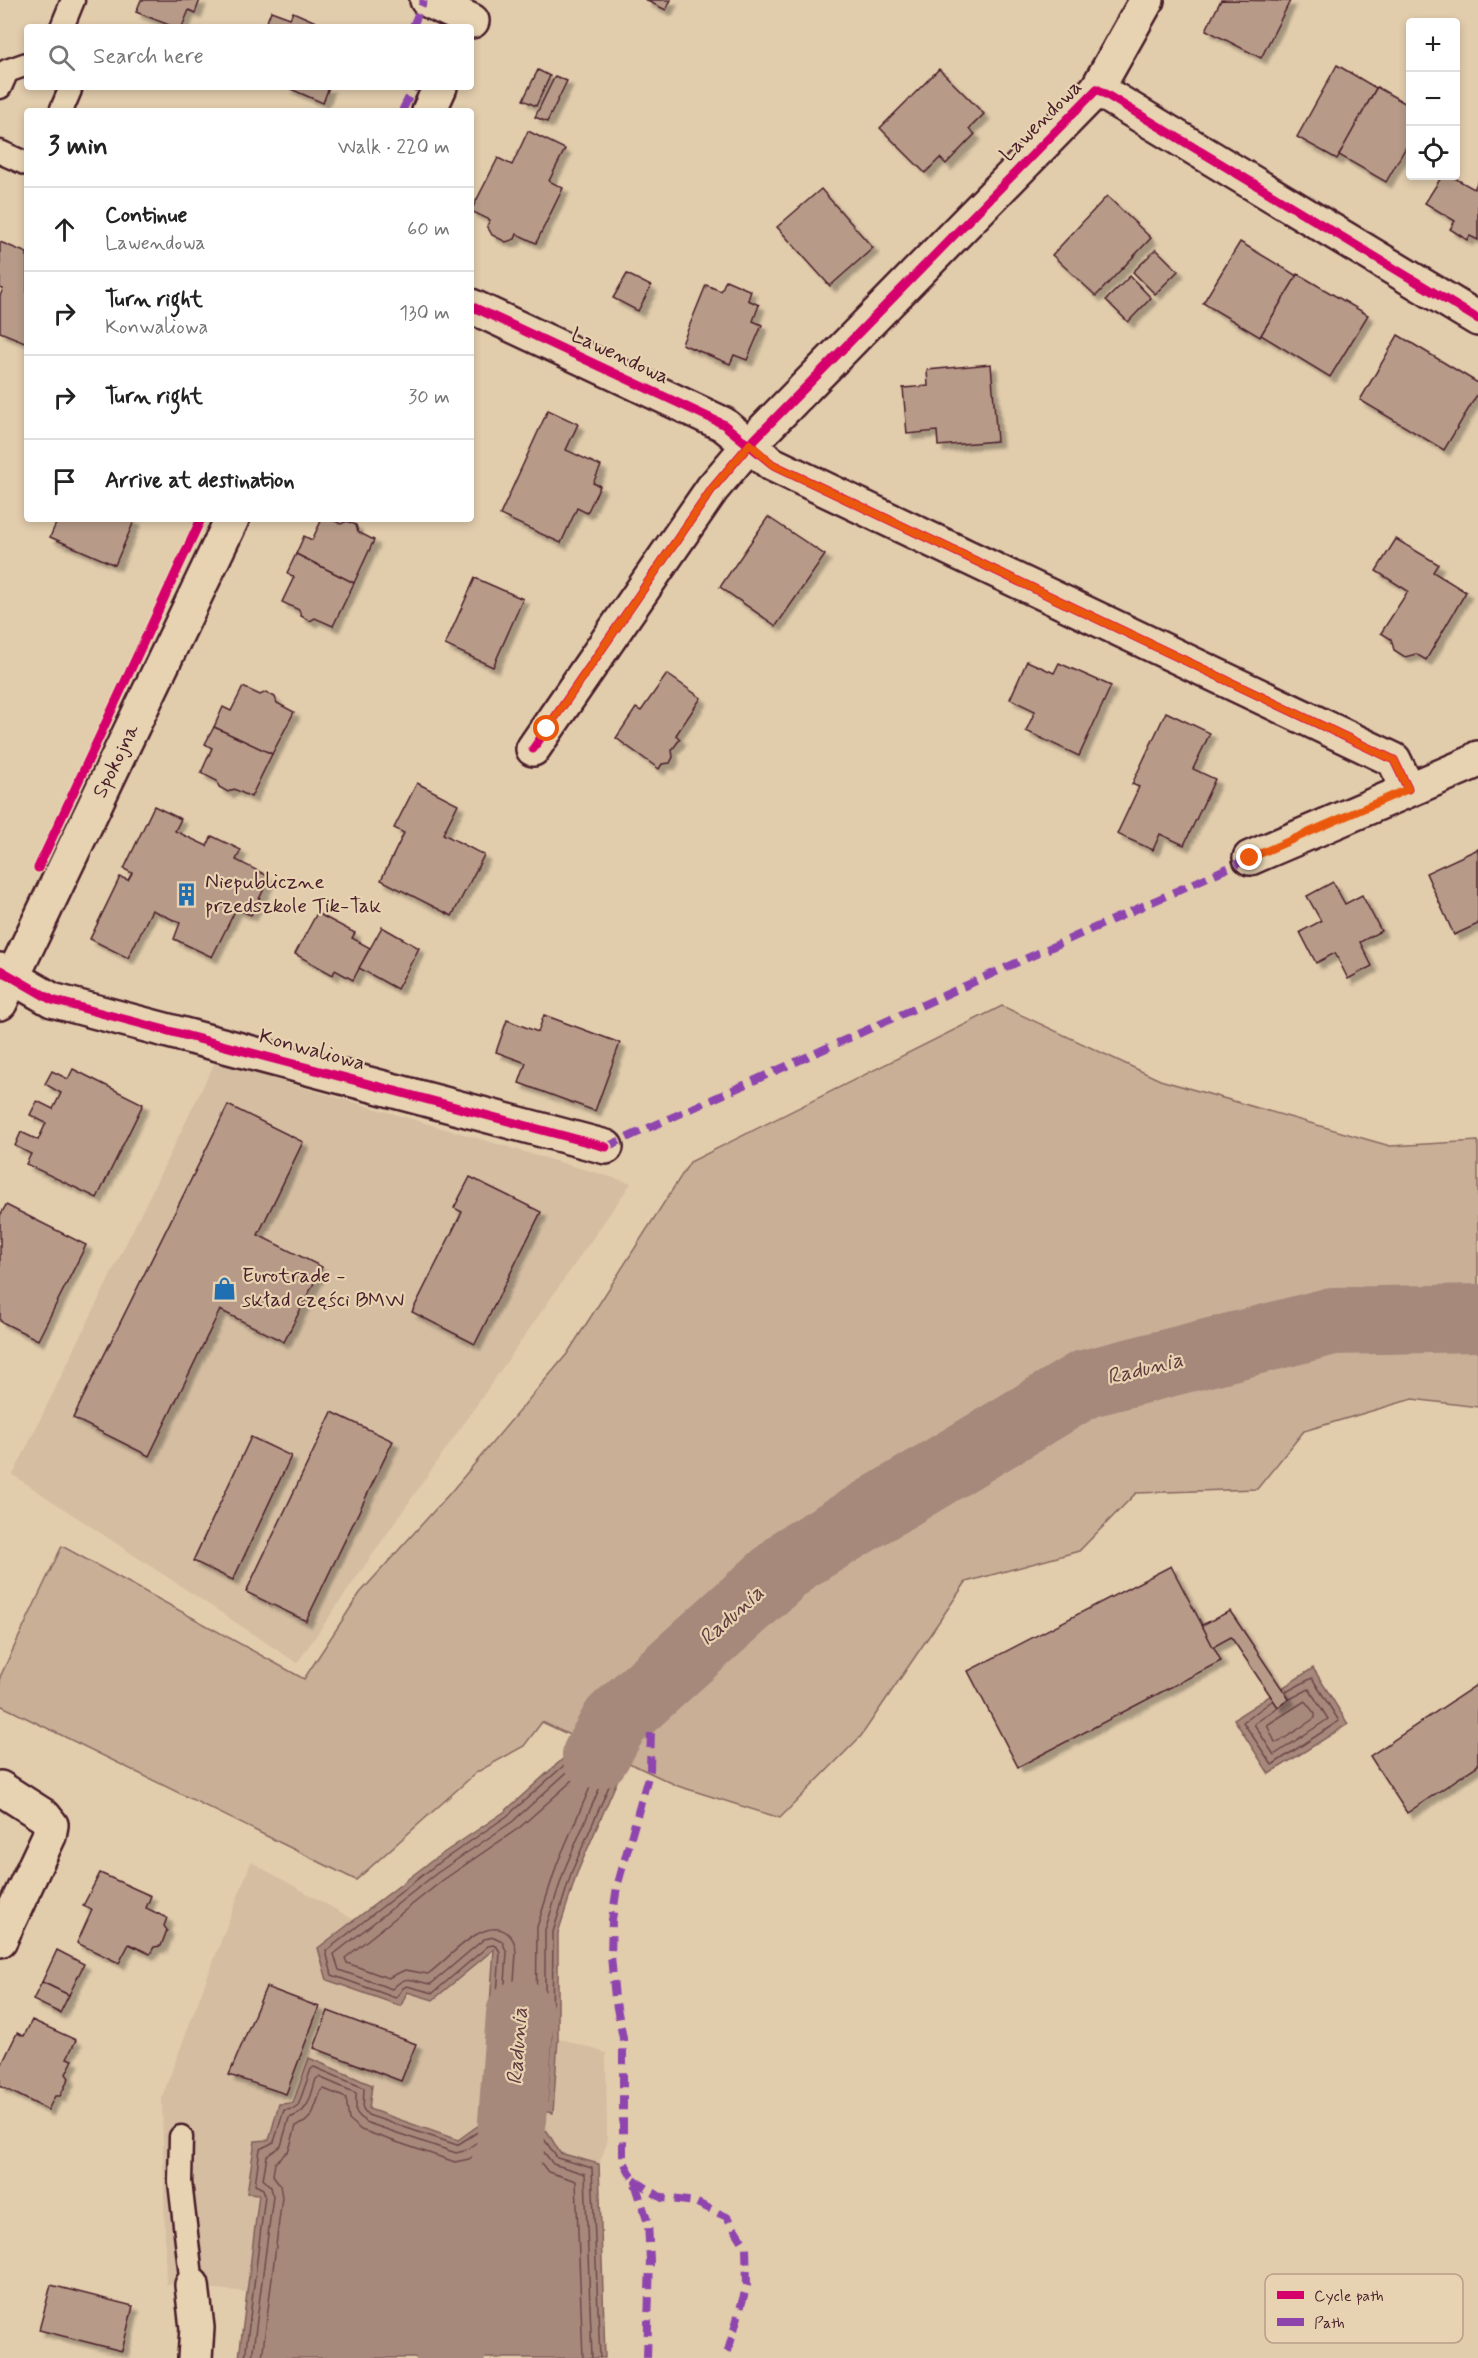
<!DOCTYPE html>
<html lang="en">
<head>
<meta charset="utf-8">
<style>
	body { margin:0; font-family:Mynerve,sans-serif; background:#f2f2f2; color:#222 }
	.controls { position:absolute; right:18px; top:18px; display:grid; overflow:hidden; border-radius:6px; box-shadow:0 3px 9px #0003 }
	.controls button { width:54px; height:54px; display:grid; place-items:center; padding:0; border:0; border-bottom:2px solid #e0e0e0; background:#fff; color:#222; font:30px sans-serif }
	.stop { position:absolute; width:18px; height:18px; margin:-14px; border:4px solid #ea580c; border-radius:50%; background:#fff }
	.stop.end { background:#ea580c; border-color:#fff; box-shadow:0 2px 6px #0008 }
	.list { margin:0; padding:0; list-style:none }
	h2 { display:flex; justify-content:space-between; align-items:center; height:78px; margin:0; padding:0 24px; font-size:26px }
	h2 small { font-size:20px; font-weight:400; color:#767676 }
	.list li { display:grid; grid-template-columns:39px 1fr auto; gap:18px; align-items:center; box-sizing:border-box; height:84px; padding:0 24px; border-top:2px solid #e0e0e0 }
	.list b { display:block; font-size:22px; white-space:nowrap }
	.list p { margin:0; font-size:20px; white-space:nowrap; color:#767676 }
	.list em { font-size:20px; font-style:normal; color:#767676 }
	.icon { flex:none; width:33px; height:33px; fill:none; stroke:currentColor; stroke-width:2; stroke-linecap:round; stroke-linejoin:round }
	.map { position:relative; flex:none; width:1478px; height:2358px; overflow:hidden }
	.search { position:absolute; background:#fff; box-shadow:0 3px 9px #0003; left:24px; top:24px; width:450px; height:66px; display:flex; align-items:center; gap:15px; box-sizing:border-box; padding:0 21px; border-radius:6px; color:#767676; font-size:22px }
	.panel { position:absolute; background:#fff; box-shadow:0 3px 9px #0003; left:24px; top:108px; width:450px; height:414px; border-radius:6px }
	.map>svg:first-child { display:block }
	.built { fill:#d4bda1 }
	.green { fill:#c8af96; stroke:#896760; stroke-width:1.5 }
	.water { fill:#a7897b; stroke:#825f5b; stroke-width:1.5 }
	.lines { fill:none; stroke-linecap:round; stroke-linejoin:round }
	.shore { stroke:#6f494b; stroke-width:1.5 }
	.river { stroke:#a7897b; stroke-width:68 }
	.building { fill:#b79b88; stroke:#4a1f2b; stroke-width:1.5; filter:url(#shadow) }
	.lane-casing { stroke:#4a1f2b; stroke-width:27 }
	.street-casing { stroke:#4a1f2b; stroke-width:38 }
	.lane { stroke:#e7d3b1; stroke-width:22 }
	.street { stroke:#e7d3b1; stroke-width:33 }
	.quiet { stroke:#8e44ad; stroke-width:8; stroke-dasharray:15 8; stroke-linecap:butt }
	.cycleway-casing { stroke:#e7d3b1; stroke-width:13 }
	.cycleway { stroke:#d6006c; stroke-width:9 }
	.route { stroke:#ea580c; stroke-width:8 }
	.labels { text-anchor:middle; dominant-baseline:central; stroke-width:4.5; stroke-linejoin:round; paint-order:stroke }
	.street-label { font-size:21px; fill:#4a1f2b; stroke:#e7d3b1 }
	.poi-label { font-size:21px; fill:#4a1f2b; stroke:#e7d3b1; text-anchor:start }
	.water-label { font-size:22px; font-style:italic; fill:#613a3f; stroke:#e7d3b1 }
	.key { fill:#e7d3b1; stroke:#b89d89; stroke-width:1.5 }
	.key-label { font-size:16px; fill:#4a1f2b }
</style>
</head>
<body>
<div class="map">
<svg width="1478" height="2358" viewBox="0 0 1478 2358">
	<defs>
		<filter id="shadow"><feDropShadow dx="5.5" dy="5.5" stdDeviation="1.5" flood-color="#0004"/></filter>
	</defs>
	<rect width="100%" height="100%" fill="#e1ccac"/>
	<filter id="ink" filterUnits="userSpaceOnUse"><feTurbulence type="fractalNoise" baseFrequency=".0167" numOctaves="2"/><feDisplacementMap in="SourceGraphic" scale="12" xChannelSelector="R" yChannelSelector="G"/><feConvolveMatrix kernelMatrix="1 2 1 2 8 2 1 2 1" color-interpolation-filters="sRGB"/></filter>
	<g filter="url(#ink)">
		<g class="built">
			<path d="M215,1062l416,121 -334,480 -284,-188z"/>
			<path d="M251,1862l105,59 -38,27 9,32 73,26 7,-14 26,8 61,-51 58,163 6,-74 48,15 1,90 -8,21 -39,-11 -102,-13 -89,-31 -90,-5 -10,36 -22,53h13l-13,99 -81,-8 -4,-187z"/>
		</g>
		<path class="green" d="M1002,1006l158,74 230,66 88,-5v266l-66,-8 -108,32 -47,58 -121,4 -57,58 -113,31 -105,154 -81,82 -102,-32 -136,-64 -18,24 -47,26 -121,108 -356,-175v-28l62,-131 242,133 56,-86 90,-100 117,-139 123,-192z"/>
		<g class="water">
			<path d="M1313,1668l35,56 -79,50 -35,-55z"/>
			<path d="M646,1674l23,26 -48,72 -44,101 -19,60v105l-5,75 -70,-11 11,-153 -61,51 -26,-8 -6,14 -74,-26 -9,-32 112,-86 74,-50 62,-56 37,-48z"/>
			<path d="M309,2058l63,27 -3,24 89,31 28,-20 61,11 13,22 39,11 6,194h-366l20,-164 -12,-1 8,-52 14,-1 10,-36 14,-1z"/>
		</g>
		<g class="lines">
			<g class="shore">
				<path d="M643,1684l4,1 13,17 -44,68 -44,101 -19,61 -1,105 -5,66 -3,2 -52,-8 -2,-3 10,-142 -3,-5 -4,-2 -5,1 -55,47 -26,-7 -4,2 -7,10 -64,-23 -6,-24 107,-84 74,-51 63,-56 37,-48z"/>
				<path d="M643,1694l7,6 1,3 -42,63 -44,102 -20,62v107l-5,58 -3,1 -37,-5 -2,-3 9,-135 -5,-12 -8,-4 -10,2 -53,45c-20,-3 -23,-11 -39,5l-53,-19 -5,-16 103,-81 75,-51 63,-57 38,-47z"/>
				<path d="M1272,1701l-29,21 29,43 67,-44 -27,-43 -26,14"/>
				<path d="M1305,1701l10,13v4l-36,24h-4l-8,-17z"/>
				<path d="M1277,1708l-23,16 20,31 54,-36 -19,-30 -19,10"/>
				<path d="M621,1723l3,4 -23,35 -44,102 -20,63 -1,110 -4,47 -3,2 -19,-3 -3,-3 9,-127c0,-8 -3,-16 -10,-21 -24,-16 -59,29 -78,42l-23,-4 -17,8 -41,-15 -2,-5 98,-78 76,-52 63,-56z"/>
				<path d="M245,2358l20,-163 -2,-6 -8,-4 5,-36 14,-7 10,-32 10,-1 4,-3 13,-37 3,-2 50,21 -1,21 5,6 89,30 30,-19 55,10 15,22 35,10 8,190"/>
				<path d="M252,2358l21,-162 -2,-9 -8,-8 4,-23 14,-10 8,-28c21,-6 21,-21 27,-39l3,-2 37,16v19l9,10 91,31 8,-2 25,-17 48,9 16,21 32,10 7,184"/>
				<path d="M262,2358l20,-161 -2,-12 -7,-10 2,-12 14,-13 7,-24 9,-4 7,-7 9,-24 3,-2 22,9 3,22 12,10 94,32 14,-3 22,-15 41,7 16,21 28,9 7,177"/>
			</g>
			<g class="river">
				<path d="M596,1755l19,-34 181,-163 289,-174 248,-63 145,-3"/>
				<path d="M450,2358l60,-210 10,-134"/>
			</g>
		</g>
		<g class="building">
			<path d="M141,0h59l-5,13 -6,-3 -7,17h-8l-38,-15z"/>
			<path d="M645,0h26l-5,10z"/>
			<path d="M1221,0l69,1 -29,57 -55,-28z"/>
			<path d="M271,11l19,7 3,-6 34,15h-62z"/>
			<path d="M1337,65l39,23 -39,71 -40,-22z"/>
			<path d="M939,69l45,45 -15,15 6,5 -29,30 -6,-6 -15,15 -45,-45z"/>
			<path d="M538,70l12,6 -14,30 -13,-6z"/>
			<path d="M555,76l12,5 -20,41 -12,-5z"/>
			<path d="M286,87h43l-6,16z"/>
			<path d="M1377,87l33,19v34l-24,42 -47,-27z"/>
			<path d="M528,131l37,18 -16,32 14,7 -27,55 -19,-9 -2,5 -9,3 -14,-7 -5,-9 3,-6 -19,-9 27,-53 14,7z"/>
			<path d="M1442,176h9l23,13 4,-8v59l-8,-4 -3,4 -17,-11 5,-8 -30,-18z"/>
			<path d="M821,189l52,59 -43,38 -53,-59z"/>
			<path d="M1107,196l44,42 -55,58 -44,-41z"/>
			<path d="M0,242l27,11v90l-27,-11v-36l3,-7 -3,-1z"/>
			<path d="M1240,242l57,34 -37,61 -57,-34z"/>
			<path d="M1156,249l22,22 -23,23 -22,-22z"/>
			<path d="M627,274l24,12 -13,25 -25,-13z"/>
			<path d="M1298,274l70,41 -38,62 -69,-42z"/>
			<path d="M1130,276l21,22 -23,24 -22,-22z"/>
			<path d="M726,280l25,11 -3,9 11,5 -6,16 9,4 -15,35 -13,-5 -4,9 -48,-20 24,-59 15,6z"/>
			<path d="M1398,335l80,48v10l-34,57 -84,-50z"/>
			<path d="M991,364l6,77 -59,5 -1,-15 -30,3 -4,-46 25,-2 -1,-16z"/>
			<path d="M548,410l30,14 -12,26 35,16 -8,17 7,3 -13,27 -10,-5 -16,35 -61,-28z"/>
			<path d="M768,517l57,38 -49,71 -56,-39z"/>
			<path d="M58,519h77l-20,46 -65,-28z"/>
			<path d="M322,519h9l10,5 6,-3 9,4 2,7 16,8 -20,43 -58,-29 8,-18 8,4z"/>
			<path d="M1396,539l42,25 -5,8 33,20 -40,68 -10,-6 -11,3 -11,-7 -3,-11 -10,-6 27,-42 -32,-20z"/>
			<path d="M296,554l58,29 -21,43 -18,-8 -5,3 -9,-5 -2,-6 -17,-8 12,-25 -7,-4z"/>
			<path d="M475,578l48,21 -30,68 -48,-22z"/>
			<path d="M1027,661l27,12 5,-10 52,23 -32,70 -53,-25 9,-20 -25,-12z"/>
			<path d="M667,674l34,24 -25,37 4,4 -8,11 1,7 -3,6 -8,1 -3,5 -43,-31 20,-30 5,3z"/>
			<path d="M243,687l17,8 6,-3 9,5 2,6 17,9 -22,42 -58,-27 9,-20 8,4z"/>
			<path d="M1166,712l44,21 -17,36 22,10 -31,66 -24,-11 -7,16 -36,-16 22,-47 -7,-3z"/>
			<path d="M214,727l58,27 -21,43 -17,-8 -6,3 -9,-5 -2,-6 -16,-8 11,-25 -7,-4z"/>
			<path d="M417,783l41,21 -15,30 41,21 -32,61 -71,-36 23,-47 -10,-5z"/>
			<path d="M154,806l27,13 -6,12 32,15 5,-10 29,14 -5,10 34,17 -19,38 -15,-6 -24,48 -38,-18 6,-16 -28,-13 -24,48 -38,-19 30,-62 8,3 4,-7 -8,-4z"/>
			<path d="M1478,849v75l-24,11 -28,-62z"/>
			<path d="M1333,882l12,22 17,-9 19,36 -21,11 12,24 -24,13 -13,-26 -19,10 -16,-31 21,-11 -14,-25z"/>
			<path d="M317,913l38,20 -3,5 18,10 -17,32 -18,-10 -2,5 -38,-21z"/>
			<path d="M382,927l37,21 -22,41 -38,-21z"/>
			<path d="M544,1015l76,28 -25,68 -76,-28 7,-20 -30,-11 11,-32 31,12z"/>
			<path d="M73,1069l70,35 -46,94 -71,-34 5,-10 -16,-8 6,-14 17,8 8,-17 -16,-8 7,-14 16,8 8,-16 -16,-9 7,-13 16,8z"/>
			<path d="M228,1105l75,37 -45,93 64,32 -38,75 -64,-32 -71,146 -76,-38z"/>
			<path d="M470,1177l71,35 -66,132 -63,-32 50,-100 -8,-4z"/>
			<path d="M6,1205l80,40 -48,95 -38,-19v-105z"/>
			<path d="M332,1412l61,29 -87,180 -60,-29z"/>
			<path d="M251,1437l40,19 -58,124 -40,-19z"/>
			<path d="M1171,1566l50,95 -203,106 -50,-96z"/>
			<path d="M1230,1611l59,88 -11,8 -47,-70 -18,10 -11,-22z"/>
			<path d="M1478,1684v81l-71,48 -37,-57z"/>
			<path d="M100,1873l51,23 -5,12 21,10 -3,8 3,4 -6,16 -7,1 -4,7 -21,-10 -10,19 -42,-20 15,-33 -9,-4z"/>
			<path d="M57,1950l27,14 -15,31 -27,-13z"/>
			<path d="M42,1982l27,13 -9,18 -27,-13z"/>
			<path d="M266,1987l53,20 -33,87 -57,-19z"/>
			<path d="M328,2011l88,33 -15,37 -87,-33z"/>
			<path d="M32,2020l44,20 -9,18 6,2 -7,14 3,4 -9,18h-5l-7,14 -48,-24v-18l17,-35 7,3z"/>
			<path d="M51,2285l82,21 -11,45 -83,-21z"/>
		</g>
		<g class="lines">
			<defs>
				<g id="lane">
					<path d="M62,27l11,-27"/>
					<path d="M0,87l7,-16 20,-7"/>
					<path d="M61,111l9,-21 -1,-3"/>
					<path d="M0,152l27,12"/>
					<path d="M181,2137l-1,45 12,103"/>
				</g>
				<g id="street">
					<path d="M427,0l45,21"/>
					<path d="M1097,89l50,-89"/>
					<path d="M429,111l11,-24"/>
					<path d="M471,306l252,118 49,40 622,296 14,29"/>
					<path d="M533,749l179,-260 38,-45 347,-355 381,230"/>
					<path d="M1250,858l222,-95 6,-5"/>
					<path d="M0,970l52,30 554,147"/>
					<path d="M0,1003l232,-484"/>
					<path d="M0,1788l44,28 7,9 -2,11 -49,104"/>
					<path d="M192,2285l5,43 -2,30"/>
				</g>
			</defs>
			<use href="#lane" class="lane-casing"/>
			<use href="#street" class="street-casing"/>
			<use href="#lane" class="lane"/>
			<use href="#street" class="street"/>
			<g class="quiet">
				<path d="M414,27l-1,-1 11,-26"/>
				<path d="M402,111l12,-24"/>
				<path d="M606,1147l644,-289"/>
				<path d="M634,2180l28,18 33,4 32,15 19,30 1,38 -21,73"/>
				<path d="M647,2358l3,-98 -2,-37 -14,-43 -11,-20v-122l-8,-40 -4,-42 1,-36 5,-33 33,-117 1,-42"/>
			</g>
			<defs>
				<g id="cycleway">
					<path d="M471,306l252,118 49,40 622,296 14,29"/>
					<path d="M533,749l179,-260 38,-45 347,-355 381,230"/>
					<path d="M38,868l163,-349"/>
					<path d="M0,970l52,30 554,147"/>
				</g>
			</defs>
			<use href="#cycleway" class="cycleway-casing"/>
			<use href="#cycleway" class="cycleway"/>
		</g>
	</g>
	<g class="lines" filter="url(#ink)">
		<path class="route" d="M547,729l165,-240 38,-45 22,20 622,296 14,29 -158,69"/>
	</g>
	<defs>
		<symbol id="building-bare" viewBox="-9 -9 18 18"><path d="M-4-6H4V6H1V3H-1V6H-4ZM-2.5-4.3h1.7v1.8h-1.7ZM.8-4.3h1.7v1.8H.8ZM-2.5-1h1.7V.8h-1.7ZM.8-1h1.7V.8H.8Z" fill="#1f6fb2" stroke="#e7d3b1" stroke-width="2.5" paint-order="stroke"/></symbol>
		<symbol id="shop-bare" viewBox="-9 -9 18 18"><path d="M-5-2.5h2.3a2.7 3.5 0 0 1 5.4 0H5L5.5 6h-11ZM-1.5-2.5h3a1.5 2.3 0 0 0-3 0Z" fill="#1f6fb2" stroke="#e7d3b1" stroke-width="2.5" paint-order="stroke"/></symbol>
	</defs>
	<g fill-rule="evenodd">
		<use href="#building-bare" x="170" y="878" width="33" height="33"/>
		<use href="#shop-bare" x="208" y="1272" width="33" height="33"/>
	</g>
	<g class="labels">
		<g class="street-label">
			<text transform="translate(1041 121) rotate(-45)">Lawendowa</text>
			<text transform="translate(620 356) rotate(25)">Lawendowa</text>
			<text transform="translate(116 761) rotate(-64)">Spokojna</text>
			<text transform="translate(312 1050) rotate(15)">Konwaliowa</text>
		</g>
		<g class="poi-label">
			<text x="205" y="882">Niepubliczne<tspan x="205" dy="24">przedszkole Tik-Tak</tspan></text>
			<text x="242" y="1276">Eurotrade -<tspan x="242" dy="24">skład części BMW</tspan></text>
		</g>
		<g class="water-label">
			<text transform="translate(1145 1369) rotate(-14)">Radunia</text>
			<text transform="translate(732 1616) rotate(-42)">Radunia</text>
			<text transform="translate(518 2046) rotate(-86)">Radunia</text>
		</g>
	</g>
	<rect x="1265" y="2274" width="198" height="69" rx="9" class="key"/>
	<rect x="1277" y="2291" width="27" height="8" fill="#d6006c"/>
	<rect x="1277" y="2318" width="27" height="8" fill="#8e44ad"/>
	<g class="key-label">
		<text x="1314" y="2301">Cycle path</text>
		<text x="1314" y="2328">Path</text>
	</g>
</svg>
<div class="controls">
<button>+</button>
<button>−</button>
<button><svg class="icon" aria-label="locate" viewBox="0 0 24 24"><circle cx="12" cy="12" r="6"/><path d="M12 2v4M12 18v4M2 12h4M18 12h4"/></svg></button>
</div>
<div class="stop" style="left:547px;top:729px"></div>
<div class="stop end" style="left:1250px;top:858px"></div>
<div class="search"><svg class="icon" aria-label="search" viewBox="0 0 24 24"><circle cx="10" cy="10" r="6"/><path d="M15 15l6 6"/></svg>Search here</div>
<section class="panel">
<h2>3 min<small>Walk · 220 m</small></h2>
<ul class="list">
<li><svg class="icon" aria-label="ahead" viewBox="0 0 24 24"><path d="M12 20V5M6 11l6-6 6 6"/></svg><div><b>Continue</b><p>Lawendowa</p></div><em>60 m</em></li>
<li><svg class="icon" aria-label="right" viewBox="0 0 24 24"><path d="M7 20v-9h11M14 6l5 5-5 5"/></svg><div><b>Turn right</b><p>Konwaliowa</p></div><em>130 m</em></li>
<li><svg class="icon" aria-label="right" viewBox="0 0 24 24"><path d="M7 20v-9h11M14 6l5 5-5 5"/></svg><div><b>Turn right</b></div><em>30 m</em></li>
<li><svg class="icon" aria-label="arrive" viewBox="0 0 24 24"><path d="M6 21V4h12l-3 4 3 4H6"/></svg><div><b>Arrive at destination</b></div></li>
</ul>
</section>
</div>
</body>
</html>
